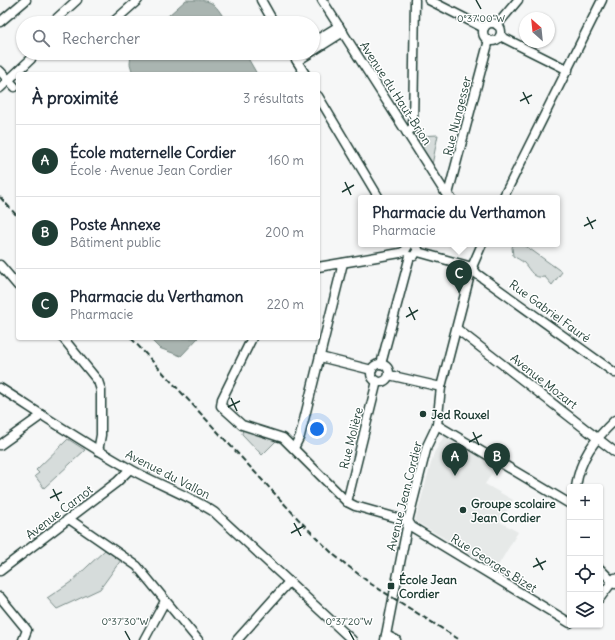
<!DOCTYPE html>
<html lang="fr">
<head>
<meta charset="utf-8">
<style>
	body { margin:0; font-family:Delius,sans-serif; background:#f2f2f3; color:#1f2937 }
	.controls { position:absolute; right:12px; bottom:12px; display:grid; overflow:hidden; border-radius:4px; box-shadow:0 1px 3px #0004 }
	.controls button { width:36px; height:36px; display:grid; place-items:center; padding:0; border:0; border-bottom:1px solid #e0e1e3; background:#fff; color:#1f2937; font:20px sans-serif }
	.compass { position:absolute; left:519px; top:12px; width:36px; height:36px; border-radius:50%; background:#fff; box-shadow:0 1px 3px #0004; rotate:333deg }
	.you { position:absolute; left:317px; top:429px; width:14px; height:14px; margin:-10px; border:3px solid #fff; border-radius:50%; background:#1a73e8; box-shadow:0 0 0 6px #1a73e833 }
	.badge { display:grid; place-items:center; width:26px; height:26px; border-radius:50%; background:#1f3d34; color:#fff; font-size:13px; font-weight:700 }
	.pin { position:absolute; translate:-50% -33px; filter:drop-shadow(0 1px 2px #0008) }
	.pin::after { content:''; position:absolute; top:21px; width:14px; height:12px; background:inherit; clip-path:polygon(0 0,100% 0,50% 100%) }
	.popup { position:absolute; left:358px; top:195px; width:202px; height:52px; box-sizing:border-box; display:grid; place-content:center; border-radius:4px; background:#fff; filter:drop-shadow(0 1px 3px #0005); font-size:13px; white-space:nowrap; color:#747a83 }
	.popup b { font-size:15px; color:#1f2937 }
	.popup::after { content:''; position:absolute; left:50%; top:100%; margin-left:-8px; border:8px solid transparent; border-top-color:#fff }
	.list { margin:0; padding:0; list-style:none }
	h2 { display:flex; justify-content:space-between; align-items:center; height:52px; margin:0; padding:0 16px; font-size:17px }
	h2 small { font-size:13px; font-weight:400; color:#747a83 }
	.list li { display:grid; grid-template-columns:26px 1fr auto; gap:12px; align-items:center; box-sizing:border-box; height:72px; padding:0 16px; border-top:1px solid #e0e1e3 }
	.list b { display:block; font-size:15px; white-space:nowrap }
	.list p { margin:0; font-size:13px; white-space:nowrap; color:#747a83 }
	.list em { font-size:13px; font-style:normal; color:#747a83 }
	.icon { flex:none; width:22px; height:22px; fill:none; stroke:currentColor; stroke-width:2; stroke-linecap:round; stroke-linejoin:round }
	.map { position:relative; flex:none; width:615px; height:640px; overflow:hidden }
	.search { position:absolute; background:#fff; box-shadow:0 1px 3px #0004; left:16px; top:16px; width:304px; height:44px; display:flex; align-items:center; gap:10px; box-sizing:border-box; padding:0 14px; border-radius:22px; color:#747a83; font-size:15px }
	.panel { position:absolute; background:#fff; box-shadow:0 1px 3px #0004; left:16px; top:72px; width:304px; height:268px; border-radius:4px }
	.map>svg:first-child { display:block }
	.built { fill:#e6e9e8 }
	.green { fill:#d6dcdb; stroke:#7a8c88 }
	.water { fill:#aab5b1; stroke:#72857f }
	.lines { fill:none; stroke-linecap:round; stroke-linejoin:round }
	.minor-casing { stroke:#1f3d34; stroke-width:11 }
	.minor { stroke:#fff; stroke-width:8 }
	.rail { stroke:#1f3d34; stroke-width:2; stroke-dasharray:6 3; stroke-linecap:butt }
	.ticks { fill:none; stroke:#1f3d34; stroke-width:1.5 }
	.poi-dot { fill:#1f3d34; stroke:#fff; stroke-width:1.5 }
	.labels { text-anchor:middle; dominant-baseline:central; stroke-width:3; stroke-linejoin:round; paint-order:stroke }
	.street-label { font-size:12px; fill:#1f3d34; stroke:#fff }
	.poi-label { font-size:12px; font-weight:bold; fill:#1f3d34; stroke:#fff; text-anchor:start }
	.ticks-label { font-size:10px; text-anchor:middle; fill:#1f3d34; stroke:#fff; stroke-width:3; stroke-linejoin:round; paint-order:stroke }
</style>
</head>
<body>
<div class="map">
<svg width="615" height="640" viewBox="0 0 615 640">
	<rect width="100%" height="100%" fill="#f6f7f7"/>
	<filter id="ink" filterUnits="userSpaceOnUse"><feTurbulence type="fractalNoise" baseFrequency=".025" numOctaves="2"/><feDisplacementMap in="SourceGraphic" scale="8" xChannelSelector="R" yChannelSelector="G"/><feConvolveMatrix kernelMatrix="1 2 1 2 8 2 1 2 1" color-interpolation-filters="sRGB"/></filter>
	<g filter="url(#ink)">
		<path class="built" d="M445,435l52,31 -12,18 28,16 -13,22 18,10 -22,37 -81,-48 19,-68z"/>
		<g class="green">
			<path d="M438,135l-6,30 -15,-22v-7z"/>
			<path d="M514,244h9l39,28 -10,13 -7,-8c-12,2 -14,-6 -21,-14 -3,-3 -8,-5 -11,-7l-1,-9z"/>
			<path d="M243,429l34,11 -15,15 -20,-21z"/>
			<path d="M68,439l17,11 -41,38 -9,-12 4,-3 -3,-3z"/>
			<path d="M105,550l16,10 -21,29 -43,20 -10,-11 24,-16z"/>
		</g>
		<g class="water">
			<path d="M186,0c26,0 27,0 41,23h-67z"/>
			<path d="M131,53h114l12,21h-124l-3,-10z"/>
			<path d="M149,338h49l-17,18 -22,-8z"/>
		</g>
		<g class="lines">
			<defs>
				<g id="minor">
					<path d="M261,0l13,23"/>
					<path d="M322,0l126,197 3,1"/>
					<path d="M429,0l55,28"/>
					<path d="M0,22l26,-22"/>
					<path d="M57,23l-1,-4 21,-19"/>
					<path d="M112,23l26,-23"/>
					<circle cx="492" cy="32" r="9"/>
					<path d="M497,25l21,-25"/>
					<path d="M500,36l68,34"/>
					<path d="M313,42l26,-16"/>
					<path d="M313,51l30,-19"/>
					<path d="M292,53l13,21"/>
					<path d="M297,61l13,-8"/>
					<path d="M0,71l15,16"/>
					<path d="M0,88l31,-29 1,-6"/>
					<path d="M318,96l61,102"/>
					<path d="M407,133l6,-6 2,-127"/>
					<path d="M447,198l42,-158"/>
					<path d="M503,198l99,-198"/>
					<path d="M414,244l4,5 -4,7"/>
					<path d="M405,251l4,-7"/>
					<path d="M418,252l54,15 5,7 138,99"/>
					<path d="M0,265l18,21"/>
					<path d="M318,267l82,-14 5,-2"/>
					<path d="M457,329l158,123"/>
					<path d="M63,338l35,43 3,9v45l-3,16"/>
					<path d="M252,338l-30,61 -1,7 21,19 41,13 64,64 8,4 53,15 4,6 158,96"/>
					<path d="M320,357l52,13"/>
					<path d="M381,364l29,-108"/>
					<circle cx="380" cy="373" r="9"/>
					<path d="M389,375l52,12"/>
					<path d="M0,388c44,28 87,57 132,82 27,15 56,25 82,42l138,128"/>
					<path d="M437,425l133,79"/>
					<path d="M0,445l42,-30"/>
					<path d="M294,448l6,-12 43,-173"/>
					<path d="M576,487c4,-29 18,-47 39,-67"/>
					<path d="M347,502l30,-121"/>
					<path d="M69,519l68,47 61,74"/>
					<path d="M600,569l15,15"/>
					<path d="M0,571l117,-89 13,-13"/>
					<path d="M0,597l27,33 -4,10"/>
					<path d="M600,598l15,-20"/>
					<path d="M386,635l10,5"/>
					<path d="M144,640l21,-39"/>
					<path d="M237,640l51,-57"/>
					<path d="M385,640l24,-123 18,-71 10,-21 4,-38 31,-120 10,-23"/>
				</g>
			</defs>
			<use href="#minor" class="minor-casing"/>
			<use href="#minor" class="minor"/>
			<g class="rail">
				<path d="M0,197l18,20"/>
				<path d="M131,338l170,184 33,33 37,29 89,56"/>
			</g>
		</g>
	</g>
	<path class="ticks" d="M476,0l5,9M523,92l6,12M520,101l12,-6M345,182l6,13M342,192l12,-7M587,217l6,12M584,226l12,-6M409,307l6,13M406,317l12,-7M231,398l6,13M228,407l12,-6M473,432l6,13M469,442l13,-7M53,489l6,12M50,498l12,-6M294,523l7,13M291,533l13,-7M536,558l7,12M533,567l13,-6M125,631l5,9M349,631l5,9"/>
	<g class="poi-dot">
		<circle cx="423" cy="414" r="4"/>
		<circle cx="463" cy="510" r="4"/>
		<rect x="387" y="582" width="8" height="8" rx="2"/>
	</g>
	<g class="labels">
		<g class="street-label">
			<text transform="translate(396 93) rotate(57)">Avenue du Haut-Brion</text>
			<text transform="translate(457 116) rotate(-76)">Rue Nungesser</text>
			<text transform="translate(550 311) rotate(36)">Rue Gabriel Fauré</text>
			<text transform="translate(544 381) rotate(38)">Avenue Mozart</text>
			<text transform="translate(351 438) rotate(-76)">Rue Molière</text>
			<text transform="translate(168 474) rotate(27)">Avenue du Vallon</text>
			<text transform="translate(404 496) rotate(-76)">Avenue Jean Cordier</text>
			<text transform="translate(59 512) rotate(-37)">Avenue Carnot</text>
			<text transform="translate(494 563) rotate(32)">Rue Georges Bizet</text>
		</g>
		<g class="poi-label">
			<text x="431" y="414">Jed Rouxel</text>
			<text x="471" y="503">Groupe scolaire<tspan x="471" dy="14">Jean Cordier</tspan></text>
			<text x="399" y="579">École Jean<tspan x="399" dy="14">Cordier</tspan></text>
		</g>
	</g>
	<g class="ticks-label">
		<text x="481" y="22">0°37'00"W</text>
		<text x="125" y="625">0°37'30"W</text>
		<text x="349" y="625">0°37'20"W</text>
	</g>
</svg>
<div class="controls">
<button>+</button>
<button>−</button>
<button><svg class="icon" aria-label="locate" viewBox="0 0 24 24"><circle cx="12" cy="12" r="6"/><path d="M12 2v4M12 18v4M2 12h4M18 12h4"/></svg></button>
<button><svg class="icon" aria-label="layers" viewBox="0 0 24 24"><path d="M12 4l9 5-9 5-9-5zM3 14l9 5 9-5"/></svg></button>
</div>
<svg class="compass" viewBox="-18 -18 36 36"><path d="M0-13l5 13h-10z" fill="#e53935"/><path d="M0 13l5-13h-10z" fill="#747a83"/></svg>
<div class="you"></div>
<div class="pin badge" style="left:455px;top:476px">A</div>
<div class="pin badge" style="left:497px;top:476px">B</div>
<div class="pin badge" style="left:459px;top:293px">C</div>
<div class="popup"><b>Pharmacie du Verthamon</b>Pharmacie</div>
<div class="search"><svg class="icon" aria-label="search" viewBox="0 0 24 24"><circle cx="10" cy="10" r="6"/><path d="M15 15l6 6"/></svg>Rechercher</div>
<section class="panel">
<h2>À proximité<small>3 résultats</small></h2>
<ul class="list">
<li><span class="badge">A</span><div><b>École maternelle Cordier</b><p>École · Avenue Jean Cordier</p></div><em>160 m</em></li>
<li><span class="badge">B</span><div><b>Poste Annexe</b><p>Bâtiment public</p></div><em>200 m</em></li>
<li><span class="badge">C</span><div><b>Pharmacie du Verthamon</b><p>Pharmacie</p></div><em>220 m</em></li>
</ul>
</section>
</div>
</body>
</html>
